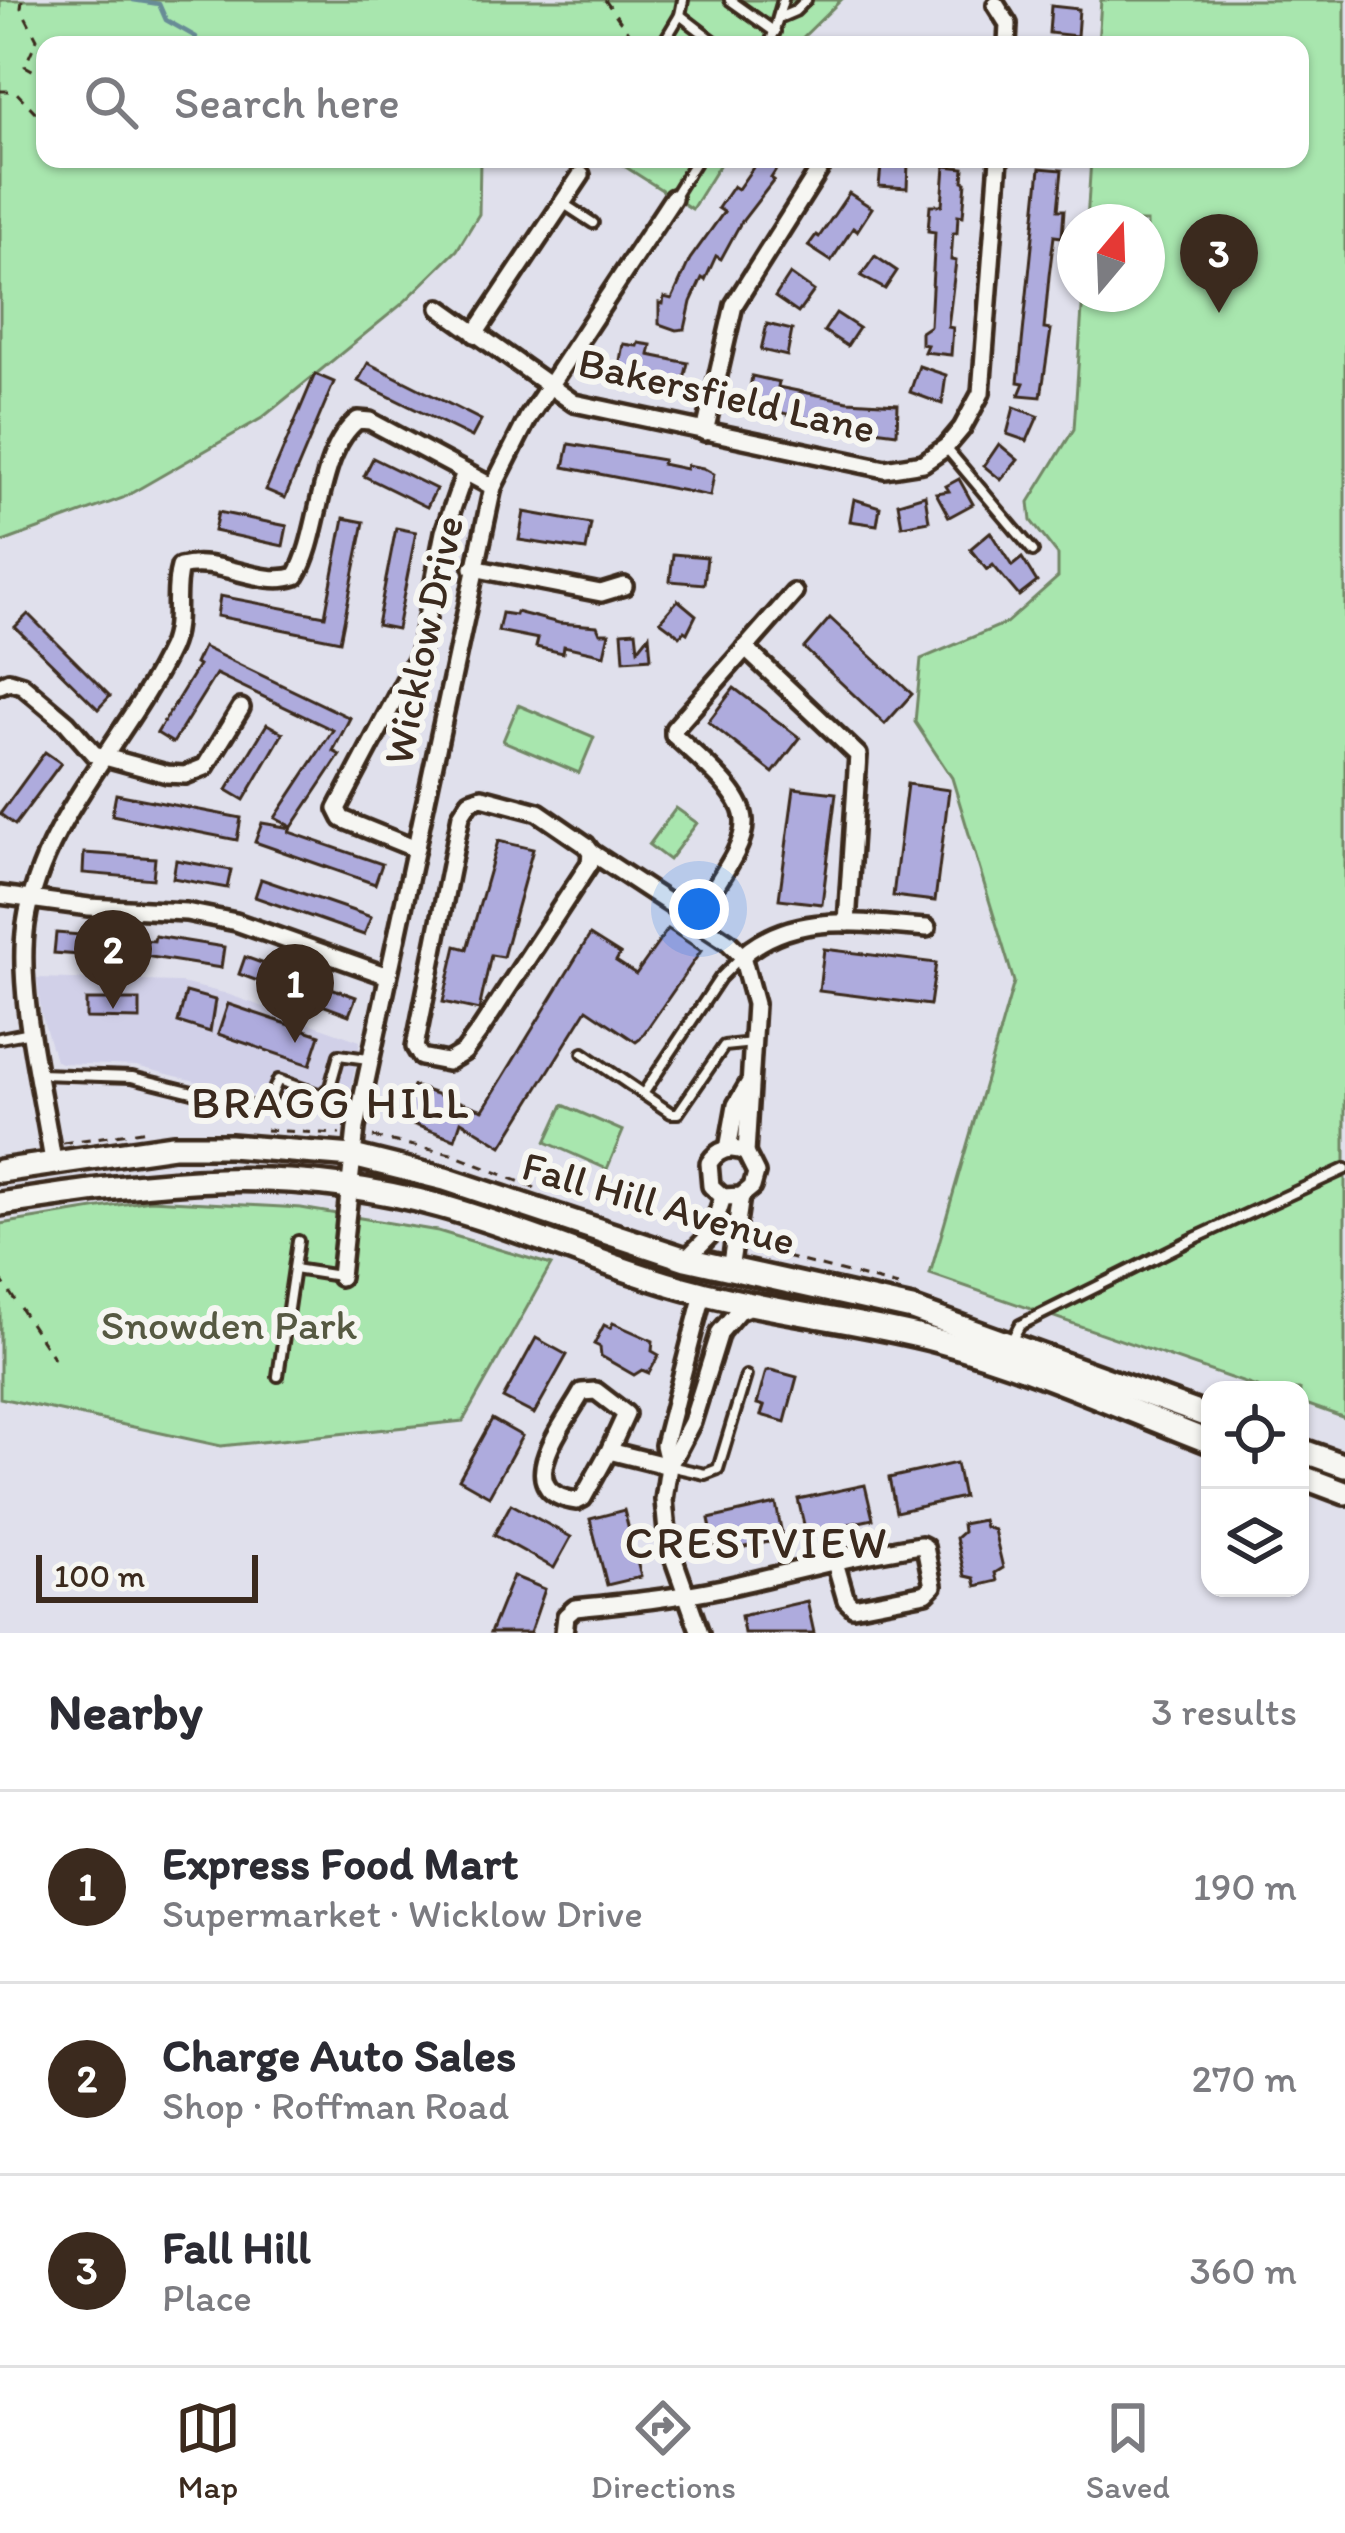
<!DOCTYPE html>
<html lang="en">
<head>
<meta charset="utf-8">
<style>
	body { margin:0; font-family:Itim,sans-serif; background:#f2f2f3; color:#2b2b33 }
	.controls { position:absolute; right:36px; bottom:36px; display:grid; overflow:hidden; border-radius:24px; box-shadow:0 3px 9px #0004 }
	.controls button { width:108px; height:108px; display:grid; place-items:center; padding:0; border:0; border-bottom:3px solid #e1e1e2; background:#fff; color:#2b2b33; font:60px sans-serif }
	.compass { position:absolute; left:1057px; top:204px; width:108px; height:108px; border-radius:50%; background:#fff; box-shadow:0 3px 9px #0004; rotate:19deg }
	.scale { position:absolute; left:36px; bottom:30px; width:222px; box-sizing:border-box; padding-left:12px; border:6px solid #3b2a1e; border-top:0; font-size:33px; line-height:42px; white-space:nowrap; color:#3b2a1e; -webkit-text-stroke:9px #f6f6f2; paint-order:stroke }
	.you { position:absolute; left:699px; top:909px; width:42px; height:42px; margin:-30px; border:9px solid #fff; border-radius:50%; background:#1a73e8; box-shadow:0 0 0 18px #1a73e833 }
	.badge { display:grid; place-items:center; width:78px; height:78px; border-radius:50%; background:#3b2a1e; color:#fff; font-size:39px; font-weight:700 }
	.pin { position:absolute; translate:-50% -99px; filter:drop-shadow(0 3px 6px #0008) }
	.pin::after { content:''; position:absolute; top:63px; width:42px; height:36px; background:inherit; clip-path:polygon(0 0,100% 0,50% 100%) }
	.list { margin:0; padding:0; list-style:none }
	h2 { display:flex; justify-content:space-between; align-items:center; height:156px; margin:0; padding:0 48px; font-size:51px }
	h2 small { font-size:39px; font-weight:400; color:#7c7c81 }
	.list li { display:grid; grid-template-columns:78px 1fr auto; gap:36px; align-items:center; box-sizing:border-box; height:192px; padding:0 48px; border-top:3px solid #e1e1e2 }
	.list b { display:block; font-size:45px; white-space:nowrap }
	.list p { margin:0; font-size:39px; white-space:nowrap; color:#7c7c81 }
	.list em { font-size:39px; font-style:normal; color:#7c7c81 }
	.icon { flex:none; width:66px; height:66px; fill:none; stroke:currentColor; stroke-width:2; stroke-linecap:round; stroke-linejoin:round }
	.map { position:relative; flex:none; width:1345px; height:1633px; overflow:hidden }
	.search { position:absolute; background:#fff; box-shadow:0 3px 9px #0004; left:36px; right:36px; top:36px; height:132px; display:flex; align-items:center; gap:30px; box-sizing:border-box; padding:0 42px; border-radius:24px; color:#7c7c81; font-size:45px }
	.sheet { height:732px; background:#fff }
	nav { display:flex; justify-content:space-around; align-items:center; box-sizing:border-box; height:168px; border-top:3px solid #e1e1e2; background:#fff; font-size:33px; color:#7c7c81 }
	nav a { display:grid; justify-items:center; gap:6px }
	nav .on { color:#3b2a1e }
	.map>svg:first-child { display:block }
	.built { fill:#d1d0e8 }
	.green { fill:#a8e6ae; stroke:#728866; stroke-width:3 }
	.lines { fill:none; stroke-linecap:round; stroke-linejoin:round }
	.stream { stroke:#678c96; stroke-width:4.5 }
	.building { fill:#aeabdd; stroke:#3b2a1e; stroke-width:3 }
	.lane-casing { stroke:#3b2a1e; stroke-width:16 }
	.street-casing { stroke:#3b2a1e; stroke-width:24 }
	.secondary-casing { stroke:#3b2a1e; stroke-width:30 }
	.path { stroke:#3b2a1e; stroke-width:3; stroke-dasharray:9 9; stroke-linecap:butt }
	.lane { stroke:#f6f6f2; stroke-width:8 }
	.street { stroke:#f6f6f2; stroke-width:15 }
	.secondary { stroke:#f6f6f2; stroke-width:21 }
	.labels { text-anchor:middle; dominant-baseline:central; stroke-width:12; stroke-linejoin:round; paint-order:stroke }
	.street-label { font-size:42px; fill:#3b2a1e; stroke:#f6f6f2 }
	.park-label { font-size:42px; fill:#565942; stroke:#f6f6f2 }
	.neighbourhood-label { font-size:45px; letter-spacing:3px; fill:#3b2a1e; stroke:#f6f6f2 }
</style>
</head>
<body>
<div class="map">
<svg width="1345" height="1633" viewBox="0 0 1345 1633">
	<rect width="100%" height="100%" fill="#e0e0ec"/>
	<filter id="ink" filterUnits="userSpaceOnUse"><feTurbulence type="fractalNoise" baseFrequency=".00833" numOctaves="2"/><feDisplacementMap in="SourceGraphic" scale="24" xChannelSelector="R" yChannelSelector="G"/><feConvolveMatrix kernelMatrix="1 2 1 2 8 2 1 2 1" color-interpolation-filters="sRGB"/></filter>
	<g filter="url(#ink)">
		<path class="built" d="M37,978l140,4 47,11 136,48 -15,78 -209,-53 -75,-3 -6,-3 -14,-47z"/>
		<g class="green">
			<path d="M0,0h841l-46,45h-750v114h435l-1,55 -22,36 -55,54 -140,114 -139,80 -123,45z"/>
			<path d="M1101,0h244v1418l-45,-16v-12h-35l-335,-116 84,-292 -62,-204 -37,-56 6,-63 85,-36 52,-46v-22l-27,-34 -2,-19 45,-73 9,-135h64v-72h-60l4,-63h209v-114h-202z"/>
			<path d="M613,159h110l-31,50z"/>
			<path d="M518,705l76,32 -15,36 -76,-32z"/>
			<path d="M676,808l21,15 -28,37 -20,-15z"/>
			<path d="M563,1105l60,26 -16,38 -61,-27z"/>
			<path d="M150,1200l151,8 137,23 113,34 -88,156 -242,25 -221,-48v-174z"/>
		</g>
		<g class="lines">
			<path class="stream" d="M133,0l26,4 7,16 30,17"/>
		</g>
		<g class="building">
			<path d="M1051,6l28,3 -2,27 -28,-3z"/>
			<path d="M759,159l19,8 -7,11 3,2 -34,44 -19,35 -5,-3 -11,24 -3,-2 -11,24 -6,27 -9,1 -17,-6v-21l4,1 1,-7 8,2 18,-40 34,-47 -6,-4 15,-22 5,3z"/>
			<path d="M894,163l14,1 -1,24 -28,-2 2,-20h12z"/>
			<path d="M945,166l19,2 -1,13 3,1 -3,34 -5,-1 -1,18h-4l-2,27 5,1 -8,66 5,1 -2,27 -27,-3 3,-7 -6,-1v-12l9,-6 5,-94 -7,-1 2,-26h12z"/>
			<path d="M1040,168l22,2 -4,40h6l-2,27 -8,-1 -5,40 -5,53 7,1 -10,67 -22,-2 5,-12 -6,-1z"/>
			<path d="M849,193l23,15 -15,23 -4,-3 -22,33 -23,-15 8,-11 3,2z"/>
			<path d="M875,256l22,15 -12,18 -24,-13z"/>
			<path d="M790,274l24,17 -16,22 -23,-16z"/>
			<path d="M836,313l23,15 -12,18 -23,-15z"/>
			<path d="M767,324l25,6 -5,26 -26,-6z"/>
			<path d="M638,343l13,2 -2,10 39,8 -6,24 -12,-3 -1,5 -52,-12 6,-33 14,2z"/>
			<path d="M368,363l113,57 -9,17 -114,-56z"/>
			<path d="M919,366l27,9 -4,29 -32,-12z"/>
			<path d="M315,374l19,8 -49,116 -19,-8z"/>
			<path d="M752,376l27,6 -1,5 70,14 50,3 -1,29 -60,-8 -90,-20z"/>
			<path d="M1014,407l24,9 -11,25 -20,-7z"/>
			<path d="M569,444l94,16 -1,4 24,5 1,-4 16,3 11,6 -4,22 -146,-29z"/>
			<path d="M999,444l19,16 -17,20 -17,-14z"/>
			<path d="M373,458l63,31 -9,18 -63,-31z"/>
			<path d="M959,479l14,25 -24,13 -13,-24 13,-2 -3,-5z"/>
			<path d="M925,495l4,26 -27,5 -4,-23z"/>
			<path d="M854,499l26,8 -3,18 -27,-4z"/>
			<path d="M218,512l69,14 -4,20 -69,-15z"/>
			<path d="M524,512l67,12 -5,26 -67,-10z"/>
			<path d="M344,518l20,4 -24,119 -123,-25 3,-20 105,20z"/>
			<path d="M396,528l20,4 -19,97 -20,-4z"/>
			<path d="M990,532l22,34 10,-8 15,24 -18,14 -26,-31 -6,5 -17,-21z"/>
			<path d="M673,554l34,3 -3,27 -34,-3z"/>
			<path d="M678,600l18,15 -9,18 -3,-2 -4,5 -20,-15z"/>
			<path d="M516,612l43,11 38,3 3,7h9l-5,22 -40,-9 -1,7 -27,-6 2,-8 -40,-8 4,-18 13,2z"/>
			<path d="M28,614l82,82 -12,13 -83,-82z"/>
			<path d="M830,618l82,76 -27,30 -81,-76z"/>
			<path d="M636,631l2,18 11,-14 2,23 -27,2 -2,-28z"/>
			<path d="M203,647l147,71 -17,33 7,4 -48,72 -17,-9 58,-88 -117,-56 -43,69 -16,-10 41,-67 -3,-2z"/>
			<path d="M734,688l66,50 -27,35 -65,-51z"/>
			<path d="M267,724l16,9 -39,67 -17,-10z"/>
			<path d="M45,752l16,11 -46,62 -15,-11z"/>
			<path d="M907,784l42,6 -14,111 -42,-5z"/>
			<path d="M794,788l42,5 -14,111 -43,-5z"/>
			<path d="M116,794l125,24 -4,22 -125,-25z"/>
			<path d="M262,823l29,5 -2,4 93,32 -7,20 -120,-42z"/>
			<path d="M498,841l35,8 -30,108 -12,-2 -12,55 -36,-8 13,-56 11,3z"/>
			<path d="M84,853l71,5 -2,21 -70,-6z"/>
			<path d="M176,860l55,10 -4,18 -54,-10z"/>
			<path d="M261,879l110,38 -7,18 -109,-38z"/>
			<path d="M668,929l33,22 -61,88 -4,3 -49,-33 -85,137 -41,-25 -6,18 -54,-19 12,-34 70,24 107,-175 30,19 -4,7 20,13z"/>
			<path d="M56,933l98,8 1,-5 69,11 -3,21 -89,-14v5l-78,-6z"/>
			<path d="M824,949l112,14 -6,42 -111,-14z"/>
			<path d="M245,957l111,40 -7,18 -110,-41z"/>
			<path d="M186,992l29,8 -5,32 -32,-10z"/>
			<path d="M86,1000h54v19l-54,-1z"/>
			<path d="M228,1004l92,31 -10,30 -92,-31z"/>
			<path d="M613,1323l40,18 -1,10 7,4 -10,18 -7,-3 -8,5 -33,-19 -1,-9 -6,-3 10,-19 6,3z"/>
			<path d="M536,1338l31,17 -33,59 -31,-16z"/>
			<path d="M771,1370l26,7 -12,45 -24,-7 3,-9 -7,-2 9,-33z"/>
			<path d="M492,1419l30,17 -33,60 -30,-17z"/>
			<path d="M956,1463l7,34 -67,15 -7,-34z"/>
			<path d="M865,1485l8,34 -67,14 -8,-34z"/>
			<path d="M511,1504l60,33 -17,31 -60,-33z"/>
			<path d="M776,1504l7,35 -67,14 -7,-34z"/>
			<path d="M624,1510l17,67 -34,8 -17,-66z"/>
			<path d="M983,1520l2,7 9,3 9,38 -8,5 2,8 -21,5 -2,-8 -9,-2 -9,-38 7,-6 -1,-8z"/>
			<path d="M513,1576l32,13 -15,44h-40z"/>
			<path d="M807,1601l7,32h-70l-3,-17z"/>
		</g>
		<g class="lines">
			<defs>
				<g id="lane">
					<path d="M730,0l45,32"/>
					<path d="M680,15l39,30"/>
					<path d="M781,17l14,-6 11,-11"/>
					<path d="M662,45l18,-30 3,-15"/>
					<path d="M770,45l13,-45"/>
					<path d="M674,196l23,-37"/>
					<path d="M564,204l29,19"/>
					<path d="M947,449l86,102"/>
					<path d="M741,957l-21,21 -77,116 28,19h7l46,-67 29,-3"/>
					<path d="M0,1038l31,-6"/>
					<path d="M583,1053l60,41"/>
					<path d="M39,1074l93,3 121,30 17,-8 8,-19 43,15 9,-8 9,-32 29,4"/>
					<path d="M294,1269l45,7"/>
					<path d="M1011,1341l9,-16 175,-87 150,-69"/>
					<path d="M278,1376l20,-135"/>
					<path d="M669,1466l36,8 13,-5 28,-93"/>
				</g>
				<g id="street">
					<path d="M996,5l12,19 -1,21"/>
					<path d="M440,308l134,95 311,66 38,-6 23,-16 16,-19 19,-35 18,-234"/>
					<path d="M475,334l106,-159"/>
					<path d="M705,432l29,-127 92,-146"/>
					<path d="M473,568l128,25 23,-7"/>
					<path d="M745,648l113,107 -11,168"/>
					<path d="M0,685l9,-4 13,4 45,38 27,31 73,20 18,1 20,-8 36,-59"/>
					<path d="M482,797l56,15 48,33 5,7 -1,11 -109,166 -17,23 -17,10 -26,-5 -6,-10 46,-232 9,-14z"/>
					<path d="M416,849l-74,-30 -5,-10 83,-157 24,-120 21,-60"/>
					<path d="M591,852l137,90 14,14 13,48 -9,149"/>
					<path d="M0,895l89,12 97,5 50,10 152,54"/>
					<path d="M694,919c67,-102 73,-100 -20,-184v-6l120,-136"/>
					<path d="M742,956c53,-46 120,-32 185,-28"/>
					<path d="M728,1149l8,-44 13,-22"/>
					<path d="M53,1162c-10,-71 -37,-168 -27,-238 15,-104 101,-183 144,-276 12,-27 2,-55 10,-81 38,-11 80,21 116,9 25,-40 21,-125 62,-156l12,1 123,66"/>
					<path d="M686,1259l25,-25 12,-37"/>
					<path d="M730,1270l11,-74 11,-9 4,-14 -10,-20c-15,-8 -28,-4 -37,10l2,23 12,11 18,-1"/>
					<path d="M340,1277l16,-149 137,-641 35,-69 145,-220"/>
					<path d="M609,1451l17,-37 -30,-23 -14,1c-18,33 -74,100 -5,109l6,-3 26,-47 60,15"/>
					<path d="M669,1466l-5,-21 39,-151"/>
					<path d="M564,1633l2,-17 9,-8c49,-5 99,-10 147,-20 66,-15 132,-33 199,-43l4,2 8,39 -7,7 -73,14 -7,-7 -11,-38"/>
					<path d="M700,1633l-32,-90 -4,-43 5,-34 23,-44 28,-90 18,-21 16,-6"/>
				</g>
				<g id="secondary">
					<path d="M0,1171l173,-25h57l123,10 92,23 241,80 226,50 298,108"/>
					<path d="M0,1204c158,-24 283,-41 440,2 87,24 170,63 258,86 79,21 161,28 240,49 93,25 182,66 272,101"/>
					<path d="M1300,1450l45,16"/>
					<path d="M1300,1476l45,17"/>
				</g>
			</defs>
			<use href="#lane" class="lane-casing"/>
			<use href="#street" class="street-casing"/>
			<use href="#secondary" class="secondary-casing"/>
			<g class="path">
				<path d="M22,0l-1,8 16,31 -12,27 20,11"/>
				<path d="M605,0l25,35 13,10"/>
				<path d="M0,91h15l23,24 7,-8"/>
				<path d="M266,1130l74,4"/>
				<path d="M373,1137l78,17 84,34"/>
				<path d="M63,1143l85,-13"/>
				<path d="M751,1248l147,38"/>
				<path d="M0,1278l54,81"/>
			</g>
			<use href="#lane" class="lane"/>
			<use href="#street" class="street"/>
			<use href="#secondary" class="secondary"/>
		</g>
	</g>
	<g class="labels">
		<g class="street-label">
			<text transform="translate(727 395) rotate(13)">Bakersfield Lane</text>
			<text transform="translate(423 640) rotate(-78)">Wicklow Drive</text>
			<text transform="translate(659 1203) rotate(16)">Fall Hill Avenue</text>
		</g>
		<g class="park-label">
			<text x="229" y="1324">Snowden Park</text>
		</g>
		<g class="neighbourhood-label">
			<text x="331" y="1102">BRAGG HILL</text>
			<text x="757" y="1542">CRESTVIEW</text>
		</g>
	</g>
</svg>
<div class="controls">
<button><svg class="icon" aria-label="locate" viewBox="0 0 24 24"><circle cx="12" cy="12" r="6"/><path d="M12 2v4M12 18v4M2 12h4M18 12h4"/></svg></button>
<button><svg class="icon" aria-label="layers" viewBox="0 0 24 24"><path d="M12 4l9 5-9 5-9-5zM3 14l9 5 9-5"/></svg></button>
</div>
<svg class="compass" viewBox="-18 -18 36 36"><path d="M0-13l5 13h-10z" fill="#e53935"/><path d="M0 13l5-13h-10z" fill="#7c7c81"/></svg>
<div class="scale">100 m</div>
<div class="you"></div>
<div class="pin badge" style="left:295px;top:1043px">1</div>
<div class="pin badge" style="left:113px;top:1009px">2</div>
<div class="pin badge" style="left:1219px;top:313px">3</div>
<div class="search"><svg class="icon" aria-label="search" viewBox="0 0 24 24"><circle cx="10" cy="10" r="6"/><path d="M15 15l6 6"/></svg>Search here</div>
</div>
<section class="sheet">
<h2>Nearby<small>3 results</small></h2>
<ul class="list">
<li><span class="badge">1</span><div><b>Express Food Mart</b><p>Supermarket · Wicklow Drive</p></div><em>190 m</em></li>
<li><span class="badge">2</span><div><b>Charge Auto Sales</b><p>Shop · Roffman Road</p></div><em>270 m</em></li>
<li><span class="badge">3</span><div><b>Fall Hill</b><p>Place</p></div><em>360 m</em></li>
</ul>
</section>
<nav>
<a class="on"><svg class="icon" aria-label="map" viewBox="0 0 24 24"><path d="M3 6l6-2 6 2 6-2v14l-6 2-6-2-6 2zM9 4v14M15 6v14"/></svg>Map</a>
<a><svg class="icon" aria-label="directions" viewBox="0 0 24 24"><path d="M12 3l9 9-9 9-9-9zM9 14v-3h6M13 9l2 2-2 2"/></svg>Directions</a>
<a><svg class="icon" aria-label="saved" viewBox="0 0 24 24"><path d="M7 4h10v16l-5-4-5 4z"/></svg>Saved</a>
</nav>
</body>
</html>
